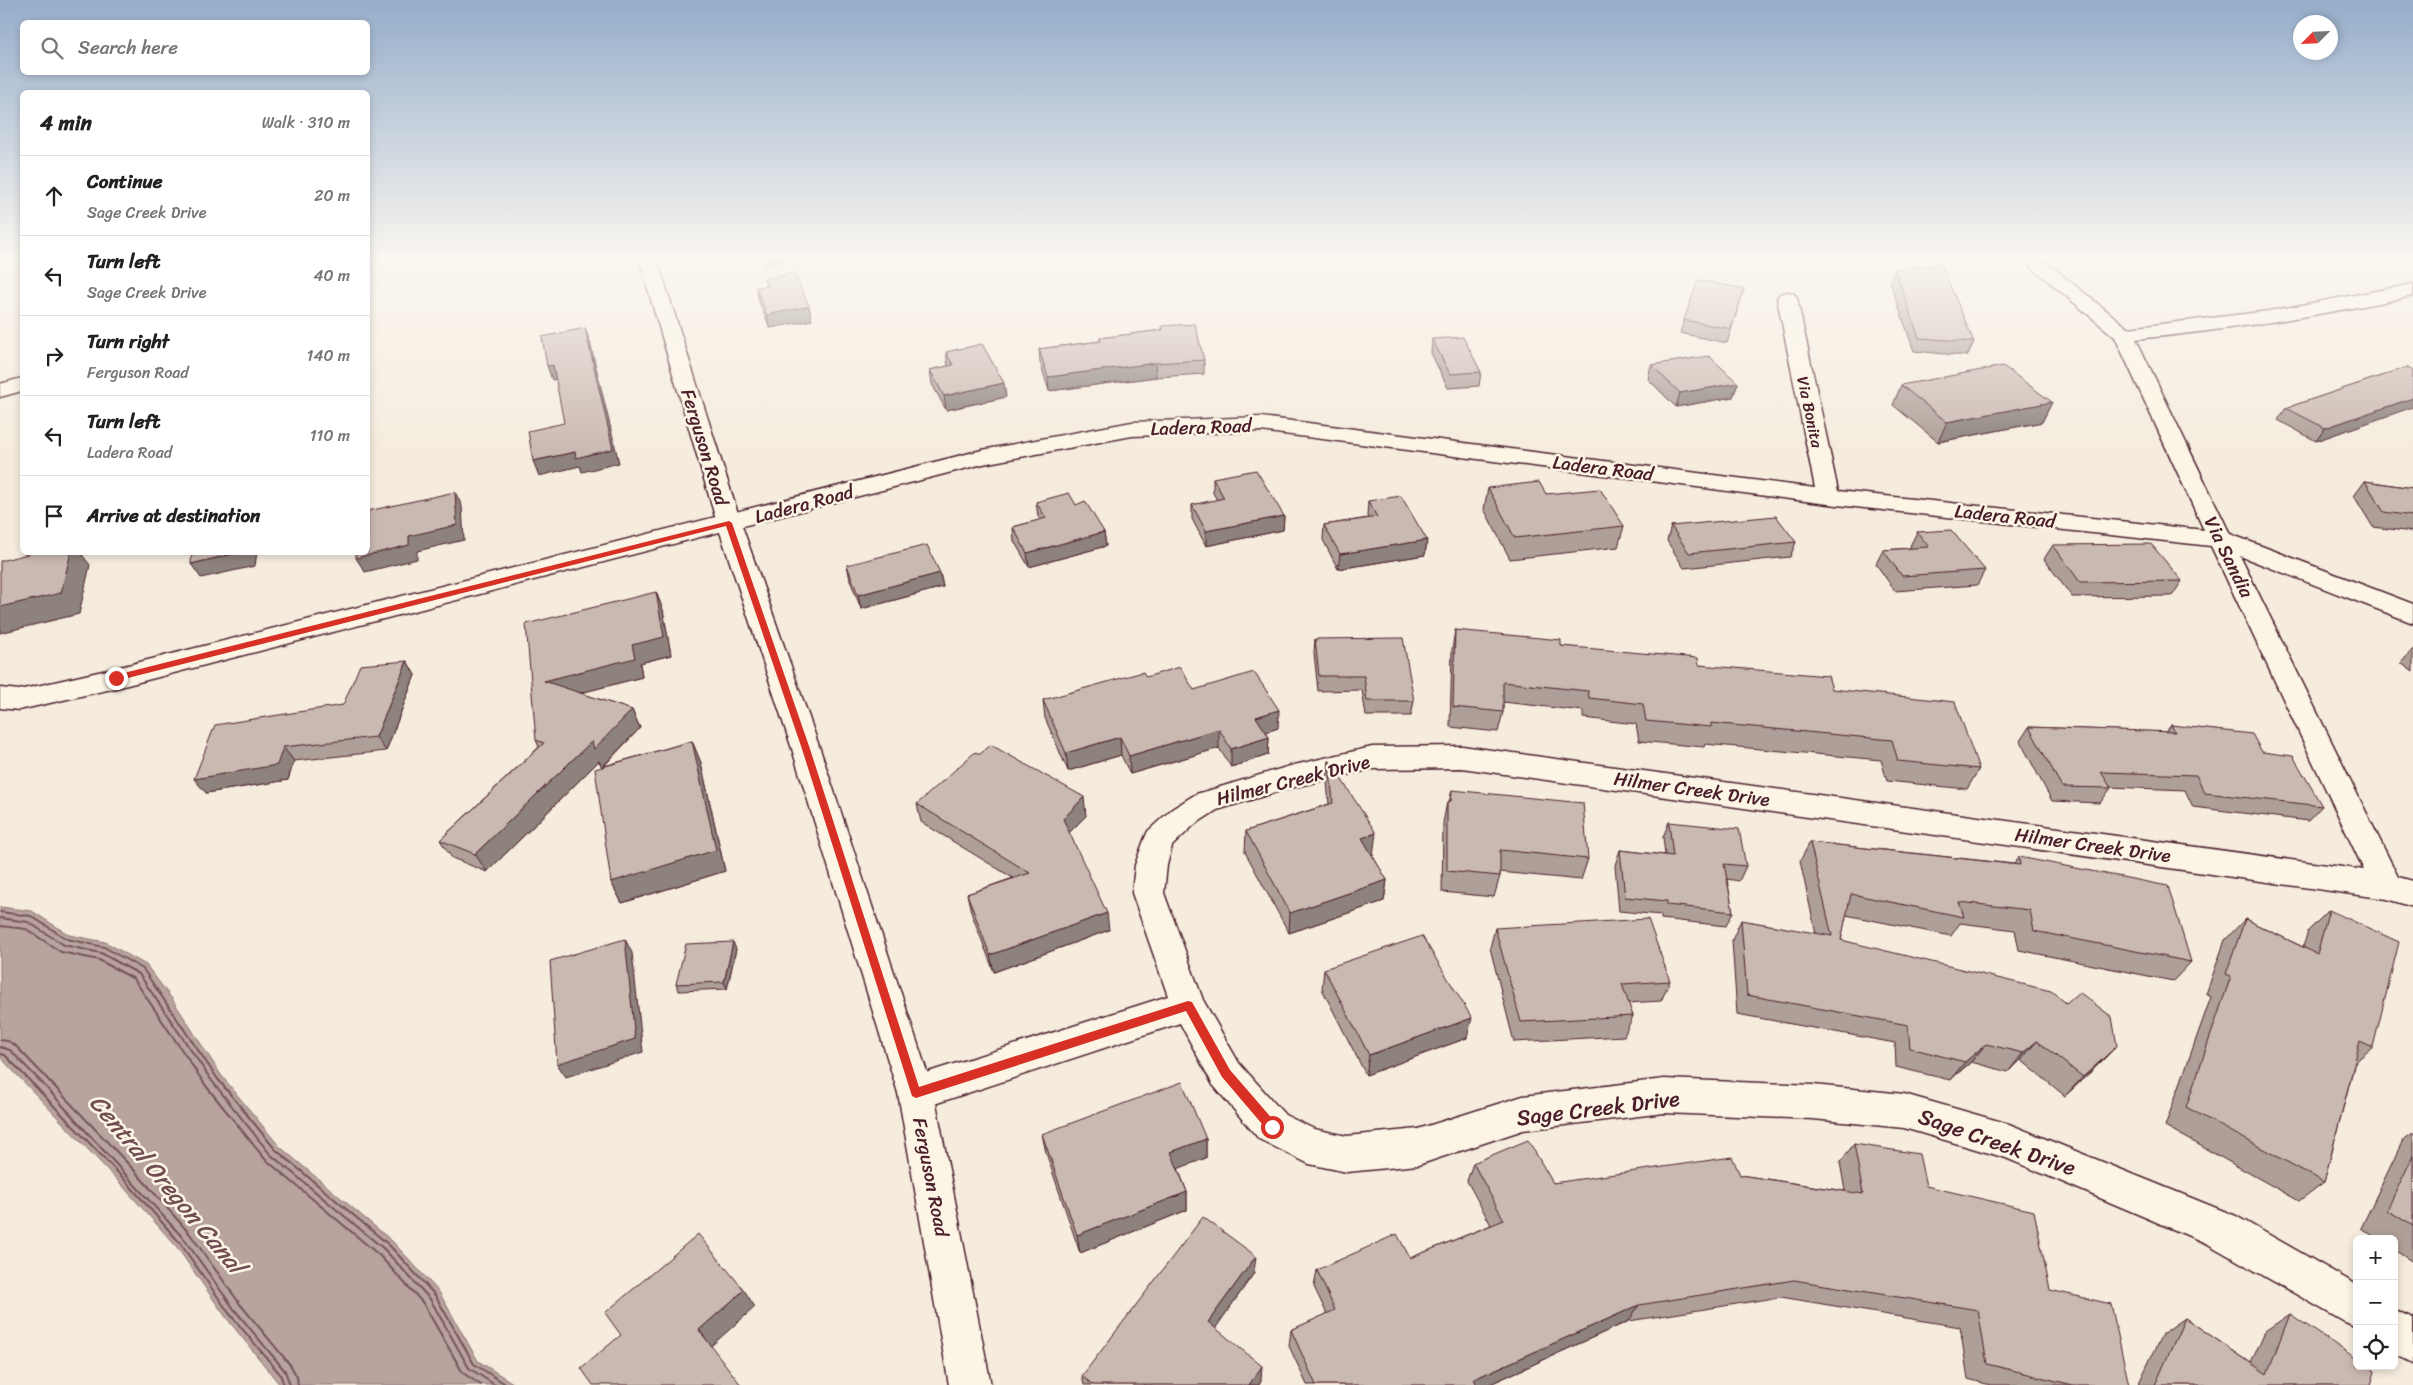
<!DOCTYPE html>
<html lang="en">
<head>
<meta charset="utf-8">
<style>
	body { margin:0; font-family:Sriracha,sans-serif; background:#f6f6f6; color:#222 }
	.controls { position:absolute; right:15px; bottom:15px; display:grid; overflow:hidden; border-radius:8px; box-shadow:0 2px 8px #0003 }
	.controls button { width:45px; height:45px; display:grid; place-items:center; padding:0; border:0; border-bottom:1px solid #e0e0e0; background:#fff; color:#222; font:25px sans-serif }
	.compass { position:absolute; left:2293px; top:15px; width:45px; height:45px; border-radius:50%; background:#fff; box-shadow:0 2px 8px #0003; rotate:246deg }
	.stop { position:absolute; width:15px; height:15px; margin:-11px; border:4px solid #d93025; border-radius:50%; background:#fff }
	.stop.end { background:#d93025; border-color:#fff; box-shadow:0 1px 5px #0008 }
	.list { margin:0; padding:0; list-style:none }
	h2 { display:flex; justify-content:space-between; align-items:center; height:65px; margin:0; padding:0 20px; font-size:21px }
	h2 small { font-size:16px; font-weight:400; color:#767676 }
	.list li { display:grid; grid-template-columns:32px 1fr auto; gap:15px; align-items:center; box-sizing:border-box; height:80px; padding:0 20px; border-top:1px solid #e0e0e0 }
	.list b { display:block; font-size:19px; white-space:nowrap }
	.list p { margin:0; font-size:16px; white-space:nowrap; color:#767676 }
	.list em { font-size:16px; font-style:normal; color:#767676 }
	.icon { flex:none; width:28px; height:28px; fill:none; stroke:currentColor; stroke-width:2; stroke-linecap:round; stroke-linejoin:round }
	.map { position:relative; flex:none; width:2413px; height:1385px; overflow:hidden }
	.search { position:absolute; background:#fff; box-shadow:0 2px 8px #0003; left:20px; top:20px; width:350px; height:55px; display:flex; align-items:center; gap:12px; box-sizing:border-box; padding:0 18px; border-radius:8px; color:#767676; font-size:19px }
	.panel { position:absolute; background:#fff; box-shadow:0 2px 8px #0003; left:20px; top:90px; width:350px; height:465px; border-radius:8px }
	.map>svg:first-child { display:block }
	.water { fill:#b8a39e; stroke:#8c6e70 }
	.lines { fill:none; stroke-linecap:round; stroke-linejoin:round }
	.shore { stroke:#765459; stroke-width:2 }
	.minor-casing { stroke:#4a1f2b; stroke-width:3 }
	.tertiary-casing { stroke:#4a1f2b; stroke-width:3 }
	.minor { fill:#fcf5e5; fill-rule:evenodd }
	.tertiary { fill:#fcf5e5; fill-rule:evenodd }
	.wall { fill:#ae9f98; stroke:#4a1f2b }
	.shaded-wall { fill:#8d827c; stroke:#4a1f2b }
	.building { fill:#cab9b1; stroke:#4a1f2b }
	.route { fill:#d93025 }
	.labels { text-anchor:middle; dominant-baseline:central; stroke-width:5; stroke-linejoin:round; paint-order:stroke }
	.far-street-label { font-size:16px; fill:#4a1f2b; stroke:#fcf5e5 }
	.street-label { font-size:19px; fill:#4a1f2b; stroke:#fcf5e5 }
	.near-street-label { font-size:22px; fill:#4a1f2b; stroke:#fcf5e5 }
	.near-water-label { font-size:24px; font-style:italic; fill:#704d53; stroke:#fcf5e5 }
</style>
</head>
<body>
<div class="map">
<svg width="2413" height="1385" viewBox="0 0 2413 1385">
	<rect width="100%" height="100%" fill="#f5ecde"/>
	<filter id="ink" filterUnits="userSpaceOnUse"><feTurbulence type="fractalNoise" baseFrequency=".02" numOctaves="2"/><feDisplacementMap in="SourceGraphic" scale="10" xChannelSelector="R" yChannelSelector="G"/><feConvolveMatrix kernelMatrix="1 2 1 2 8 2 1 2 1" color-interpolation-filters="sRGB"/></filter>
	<g filter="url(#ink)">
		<path class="water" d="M0,907l32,4 37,24 36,7 41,23 26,34 49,76 58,71 113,95 47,51 39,69 38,24h-236l-55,-69 -49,-70 -56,-63 -120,-126z"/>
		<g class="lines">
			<g class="shore">
				<path d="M0,912l31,4 36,23 37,8 39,22 74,109 58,71 114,96 46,50 39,69 33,21"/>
				<path d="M0,918l28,4 36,23 37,8 38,21 73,107 58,73 114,95 46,50 39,69 26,17"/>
				<path d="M0,926l26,3 35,23 38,8 35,19 72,107 59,73 114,96 44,48 40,70 18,12"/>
				<path d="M0,1040l8,1 8,5 118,124 56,64 50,70 51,62 6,11 1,8"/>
				<path d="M0,1047l10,3 35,36 139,153 50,70 51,62 5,14"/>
				<path d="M0,1054l5,1 119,124 56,64 49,70 51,61 4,11"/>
			</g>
			<defs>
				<g id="minor">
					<path d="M2022,259h20l86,69 141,-17 144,-27v12c-92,19 -183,34 -277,43l94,195 183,70v19l-173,-67 158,321 15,4v26l-26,-8 -925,-131 -90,1 -82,19 -73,22 -23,15 -22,21 -5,19 -3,28 39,107 36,63 46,52 29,14 33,7 71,-7 105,-33 141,-17 149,6 91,9 105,30 227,92 121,69v42l-14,-6 -135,-77 -202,-86 -102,-30 -91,-9 -149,-6 -141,17 -105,35 -71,7 -38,-8 -50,-25 -46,-54 -33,-62 -264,87 -13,-5 -5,-12 5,-12 13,-5 252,-80 -36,-103 3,-28 9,-25 4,-9 24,-22 24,-15 11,-3 83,-25 82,-19 90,-1 902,124 -153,-324 -383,-42 -567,-73 -129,5 -149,28 -867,224 -97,22 -19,-2v-20l19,2 97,-22 866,-218 150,-28 129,-5 554,71 -38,-190 3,-4 7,-2 7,2 3,4 41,193 366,39 -89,-193z"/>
					<path d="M22,378v13l-22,6v-13z"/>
					<path d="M2394,1310l19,8v45l-19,-9z"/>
				</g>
				<path id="tertiary" d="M639,259h18l84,264 79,226 114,344 57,292h-42l-51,-292 -106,-344 -75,-226z"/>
			</defs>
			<use href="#minor" class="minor-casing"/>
			<use href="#tertiary" class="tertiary-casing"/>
			<use href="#minor" class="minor"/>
			<use href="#tertiary" class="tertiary"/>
		</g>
		<g class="wall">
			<path d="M1895,269l79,73 -7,14 -53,-5 -24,-69z"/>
			<path d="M764,279l48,41 -42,8 -11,-26 -3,-14 10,-2z"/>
			<path d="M1744,289l-17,54 -47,-10 4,-13z"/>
			<path d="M1162,326l42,34v14l-48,3 -107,14 -9,-29 -1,-13 61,-8v-3l62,-8z"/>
			<path d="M1432,339l49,33 -2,14 -31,2 -17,-35z"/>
			<path d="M946,352l60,45 -60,13 -14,-26 -2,-14 18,-4z"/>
			<path d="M1651,365l87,18 -5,14 -57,10 -28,-28z"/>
			<path d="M2408,367l-92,74 -38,-21 8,-12z"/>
			<path d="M1901,385l151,17 -10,20 -104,20 -45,-37z"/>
			<path d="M1213,478l71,38 -1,14 -77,16 -14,-27v-14l25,-5 -4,-7z"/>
			<path d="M2365,481l48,7v44l-40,-5 -19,-31z"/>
			<path d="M1488,488l58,6 78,32 -6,21 -108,12 -26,-50z"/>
			<path d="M1368,501l59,39 -2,15 -87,14 -15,-29 1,-15 44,-7 -1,-2z"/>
			<path d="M1036,502l40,3 28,27 2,14 -77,21 -15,-26 -1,-14 27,-7 -2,-4z"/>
			<path d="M1671,526l125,16 -6,15 -106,11 -17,-27z"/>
			<path d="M1917,532l68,38 -8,15 -82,6 -19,-27 7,-14 28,-2 -1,-2z"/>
			<path d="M2053,545l129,36 -10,15 -100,1 -28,-38z"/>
			<path d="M847,565l93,8 3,14 -82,22 -11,-29z"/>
			<path d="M656,592l7,18 8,45 -31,8 2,14 -62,16 52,17 8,18 -36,38 88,-25 9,22 24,108 -103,32 -11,-21 -9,-115 -3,-6 -112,111 -35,-14 -12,-18 99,-93 -3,-7z"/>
			<path d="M1455,630l106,16 138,19 133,24 147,80 -12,20 -80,-8 -6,-21 -176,-16 -1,3 -65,-6 -3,-17 -53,-6v-7l-80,-9v10l-5,20 -48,-5 2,-77z"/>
			<path d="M1315,639l99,62 -3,15h-45l-4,-26 -44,1 -4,-38z"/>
			<path d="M2413,649v23l-12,-9z"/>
			<path d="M407,661l8,14 -29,76 -92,10 -6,19 -82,13 137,-88z"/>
			<path d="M1146,677l48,13 84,38 -13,4 4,5 -1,18 -37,12 -12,-19 -89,26 -9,-19 -53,16 -23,-53 -2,-18z"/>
			<path d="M2171,725l91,27 60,54 -14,15 -115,-14 -8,-17 -75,-3 1,1 -11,15 -48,-2 -32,-60 9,-14 137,5z"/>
			<path d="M1329,760l44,95h-1l15,25 -3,21 -95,32 -44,-81 1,-21 83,-27 -2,-22z"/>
			<path d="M1452,790l136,69 -7,21 -81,-8v4l-6,21 -52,-5 1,-69 4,-21h2z"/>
			<path d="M917,804l169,12 -17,16 40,98 -115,42 -23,-60 -4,-18 46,-16 -92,-56z"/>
			<path d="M1669,822l77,44 -7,15 -12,-2 6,33 -7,14 -65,-7v-4l-42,-4 -4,-46 5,-15 45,5 -2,-18z"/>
			<path d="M1810,842l204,22 5,-7 172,105 -18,19 -154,-31 -4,-20 -55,-7 -9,13 -105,-21 -5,25 276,106 -18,18 -34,32 -44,-36 -13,12 -37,-10 -21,18 -54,-13 -1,-24 -158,-29 -5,-74 9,-20 75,14 -16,-73z"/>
			<path d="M2329,910l44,137 -18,15 -31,120 -25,19 -134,-75 46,-129 -5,-3 19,-54 20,-21 58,28 5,-16z"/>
			<path d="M1495,928l175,53 -9,20 -33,2 5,13 -9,20 -110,6 -24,-94z"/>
			<path d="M736,949l-9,40 -48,2 -3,-7z"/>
			<path d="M1324,969l143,69 -101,37 -44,-86z"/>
			<path d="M2413,1133v129l-19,-12v-11h-17l-16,-11 42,-88z"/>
			<path d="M1042,1134l164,5v19l-28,10 9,24v18l-107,43 -34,-100z"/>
			<path d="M1854,1144l72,42 124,104 79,95h-139l-22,-6 -8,-52 -179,-30 -152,24 -141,64h-181l-18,-39 2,-16 36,-16 -13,-27 3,-17 93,-12 81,-33 -24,-44 6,-18 80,20 187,-8 105,16 -5,-29z"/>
			<path d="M1254,1273l-39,55 46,53 -2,4h-175l-2,-9z"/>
			<path d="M2290,1314l81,71h-233l24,-51 23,-16 66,45 14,-32z"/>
		</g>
		<g class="shaded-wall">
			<path d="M763,259h35l-33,6z"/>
			<path d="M809,306l3,14 -42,8 -3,-13z"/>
			<path d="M585,328l5,14 29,121 -37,9 -2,-6 -41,10 -6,-15 42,-9z"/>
			<path d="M1155,363l1,14 -107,14 -1,-14z"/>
			<path d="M553,365l6,13 -7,2 -5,-14z"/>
			<path d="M1004,383l2,14 -60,13 -2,-14z"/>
			<path d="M1738,383l-5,14 -57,10 4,-14z"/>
			<path d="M2413,398v9l-97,34 9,-13z"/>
			<path d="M2052,402l-10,20 -104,20 9,-20z"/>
			<path d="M455,492l7,14 2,34 -47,11v8l-52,13 -9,-14 53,-22z"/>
			<path d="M1284,516l-1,14 -77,16v-15z"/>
			<path d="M1104,532l2,14 -77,21 -2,-14z"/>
			<path d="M1427,540l-2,15 -87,14 2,-15z"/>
			<path d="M71,552h9l10,13 -11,49 -79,19v-26z"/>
			<path d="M241,552h16l-2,14 -54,12 -10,-14z"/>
			<path d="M940,573l3,14 -82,22 -3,-14z"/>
			<path d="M656,592l7,18 8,45 -31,8 2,14 -88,23 -10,-19 88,-36z"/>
			<path d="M407,661l8,14 -29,76 -10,-14z"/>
			<path d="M632,710l8,18 -38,39 -3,-6 -112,111 -12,-18 117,-113z"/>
			<path d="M1279,710l-1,18 -23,8 1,-19z"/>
			<path d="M1219,729v19l-89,26 -1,-18z"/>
			<path d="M1120,737l1,18 -53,16 -2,-18z"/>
			<path d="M1269,737l-1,18 -37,12v-18z"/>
			<path d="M692,741l9,22 24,108 -103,32 -11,-21z"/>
			<path d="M283,747l11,14 -6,19 -82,13 -12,-14z"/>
			<path d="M1084,797l2,19 -21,21 -2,-18z"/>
			<path d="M1376,833l-3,22 -14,4 3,-21z"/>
			<path d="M1387,880l-3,21 -95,32 1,-20z"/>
			<path d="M1107,913l2,17 -115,42 -4,-17z"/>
			<path d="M625,939l7,14 11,99 -77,25 -9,-13z"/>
			<path d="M733,942l3,7 -9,40 -3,-7z"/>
			<path d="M1472,1018l-5,20 -101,37 3,-20z"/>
			<path d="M2037,1041l-16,19 -13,12 15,-19z"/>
			<path d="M1986,1044l-15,18 -21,18 15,-18z"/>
			<path d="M2117,1046l-18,18 -34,32 18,-19z"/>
			<path d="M1206,1139v19l-34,13 -1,-19z"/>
			<path d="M1187,1192v18l-107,43 -3,-18z"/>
			<path d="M1256,1256l-2,17 -46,66v-17z"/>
			<path d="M744,1290l11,17 -44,39 -12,-16z"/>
			<path d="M1639,1305l-10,16 -141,64h-17l3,-6z"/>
			<path d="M1262,1366l-1,15 -2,4h-10z"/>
		</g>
		<g class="building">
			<path d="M1941,264l33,78 -55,-4 -24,-69z"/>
			<path d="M794,273l15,33 -42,9 -11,-27 12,-2 -4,-7z"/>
			<path d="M1698,280l46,9 -13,40 -47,-9z"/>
			<path d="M1195,324l9,36 -49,3 -107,14 -9,-28 62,-8 -1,-3 63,-8 -1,-4z"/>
			<path d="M585,328l28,121 -37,9 -1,-6 -42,9 -5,-30 36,-8 -11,-58 -6,1 -5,-29z"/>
			<path d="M1463,337l18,35 -31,2 -18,-35z"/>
			<path d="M982,344l22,39 -60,13 -14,-26 23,-5 -7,-13z"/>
			<path d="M1709,356l29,27 -58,10 -29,-28z"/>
			<path d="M2003,366l49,36 -105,20 -46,-37z"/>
			<path d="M2408,367l5,3v28l-88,30 -39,-20z"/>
			<path d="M1256,470l28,46 -78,15 -14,-26 32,-7 -11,-20z"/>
			<path d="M2365,481l48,7v28l-29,-4z"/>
			<path d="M1539,482l7,12 54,-5 24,37 -109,12 -27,-50z"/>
			<path d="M455,492l2,33 -48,11v9l-53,13v-6h12v-41z"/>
			<path d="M1069,493l7,12 9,-4 19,31 -77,21 -14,-26 33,-9 -10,-16z"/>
			<path d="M1401,496l26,44 -87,14 -16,-29 53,-8 -9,-16z"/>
			<path d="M1776,516l20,26 -107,11 -18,-27z"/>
			<path d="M1951,530l34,40 -83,6 -19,-26 46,-3 -12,-15z"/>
			<path d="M2151,544l31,37 -102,1 -27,-37z"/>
			<path d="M927,545l13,28 -82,22 -11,-30z"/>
			<path d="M36,552h35l-10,41 -61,14v-46z"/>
			<path d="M192,552h49l-50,12z"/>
			<path d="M656,592l8,45 -32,8 3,13 -91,23 88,29 -38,39 -2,-8 -117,113 -35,-14 104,-97 -8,-3 -10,-116z"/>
			<path d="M1455,630l106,10v6l137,12 1,7 129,11 4,13 123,13 24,67 -81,-8 -6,-21 -181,-17v4l-65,-6 -3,-17 -54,-6 -1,-7 -85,-9v30l-50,-5z"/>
			<path d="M1403,638l11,63h-47l-3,-25h-45l-4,-37z"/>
			<path d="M407,661l-31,76 -93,10 -6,18 -83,14 21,-54 128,-20 17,-40z"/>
			<path d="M1180,667l14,23 60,-18 25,38 -23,7 13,20 -38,12 -12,-20 -90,27 -9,-19 -54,16 -23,-53 100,-28 3,5z"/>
			<path d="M2171,725l81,9 10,18 31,4 29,50 -117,-13 -9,-18 -95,-3 10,16 -49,-1 -33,-60 146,5z"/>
			<path d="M692,741l24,109 -105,32 -16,-113z"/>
			<path d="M991,745l93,52 -21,22 44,94 -117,42 -23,-61 63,-21 -113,-69 58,-52 5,2z"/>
			<path d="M1329,760l47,73 -14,5 25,42 -97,33 -44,-82 87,-28z"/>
			<path d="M1452,790l131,13 5,56 -88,-9v26l-53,-5v-69l4,-1z"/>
			<path d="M1669,822l70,7 7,37 -22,-2 9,48 -66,-7v-4l-42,-4 -5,-47 53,6z"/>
			<path d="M1810,842l210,23 -1,-8 149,29 23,76 -157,-31 -4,-21 -71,-8 5,15 -113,-23 -10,46 210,51 15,12 13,-11 33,25 5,29 -34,31 -46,-36 -14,12 -37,-9 -21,18 -55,-14 -2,-23 -161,-30 -6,-75 91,16z"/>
			<path d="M2329,910l70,32 -26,105 -13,-6 -36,141 -138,-75 45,-131 -5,-2 19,-55 72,35z"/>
			<path d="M1648,919l22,62 -48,3 11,32 -112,6 -26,-94z"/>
			<path d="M1422,936l50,82 -103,37 -45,-86z"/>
			<path d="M625,939l10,100 -78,25 -7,-103z"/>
			<path d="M733,942l-9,40 -48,2 10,-40z"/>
			<path d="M1182,1082l24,57 -35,13 16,40 -110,43 -35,-101z"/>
			<path d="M1528,1140l25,43 179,-26 8,18 123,19 -9,-50 65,10 7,32 108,25 16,79 61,14 18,81h-56l-86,-21 -9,-54 -184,-30 -155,25 -165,74 3,6h-161l-25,-55 44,-20 -18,-40 80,-36 13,24 94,-38 -31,-57z"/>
			<path d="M2413,1156v70l-26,-16z"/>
			<path d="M1203,1217l53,39 -48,66 54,44 -13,19h-156l-11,-9z"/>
			<path d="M698,1234l46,56 -45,40 42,55h-148l-12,-17 40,-33 -16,-22z"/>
			<path d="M2290,1314l67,45v7h11l7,5 -4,14h-216l30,-67 82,56z"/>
		</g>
	</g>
	<linearGradient id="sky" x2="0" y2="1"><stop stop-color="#95adca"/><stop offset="0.57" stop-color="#faf6f0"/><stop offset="1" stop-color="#faf6f0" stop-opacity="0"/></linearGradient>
	<rect width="2413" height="453" fill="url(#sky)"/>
	<path class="route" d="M729,521l3,2 78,226 109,338 269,-86 4,1 38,68 46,53v8h-8l-46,-54 -36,-66 -270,87 -4,-2 -110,-347 -76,-223 -610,155 -4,-3 4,-3z"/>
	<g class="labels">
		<g class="far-street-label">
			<text transform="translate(1810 412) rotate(78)">Via Bonita</text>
		</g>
		<g class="street-label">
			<text transform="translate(1201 427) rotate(-2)">Ladera Road</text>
			<text transform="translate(705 447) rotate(73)">Ferguson Road</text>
			<text transform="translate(1603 468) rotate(7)">Ladera Road</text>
			<text transform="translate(804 504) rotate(-15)">Ladera Road</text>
			<text transform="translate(2005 516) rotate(6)">Ladera Road</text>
			<text transform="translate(2229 557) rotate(64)">Via Sandia</text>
			<text transform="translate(1293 780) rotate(-14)">Hilmer Creek Drive</text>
			<text transform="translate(1692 789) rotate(8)">Hilmer Creek Drive</text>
			<text transform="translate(2093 845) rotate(8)">Hilmer Creek Drive</text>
			<text transform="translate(931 1177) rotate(79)">Ferguson Road</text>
		</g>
		<g class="near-street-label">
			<text transform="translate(1598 1108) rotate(-7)">Sage Creek Drive</text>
			<text transform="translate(1997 1142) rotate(19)">Sage Creek Drive</text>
		</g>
		<g class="near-water-label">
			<text transform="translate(167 1184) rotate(50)">Central Oregon Canal</text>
		</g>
	</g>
</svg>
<div class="controls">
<button>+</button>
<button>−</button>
<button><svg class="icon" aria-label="locate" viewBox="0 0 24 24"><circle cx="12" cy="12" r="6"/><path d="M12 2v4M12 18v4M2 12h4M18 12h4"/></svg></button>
</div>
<svg class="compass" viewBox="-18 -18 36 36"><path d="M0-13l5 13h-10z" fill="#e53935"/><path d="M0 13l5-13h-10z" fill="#767676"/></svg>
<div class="stop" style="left:1272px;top:1127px"></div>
<div class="stop end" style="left:116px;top:678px"></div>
<div class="search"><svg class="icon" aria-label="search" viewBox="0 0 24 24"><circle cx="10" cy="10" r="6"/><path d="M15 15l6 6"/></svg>Search here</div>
<section class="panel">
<h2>4 min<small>Walk · 310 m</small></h2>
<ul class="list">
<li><svg class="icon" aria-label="ahead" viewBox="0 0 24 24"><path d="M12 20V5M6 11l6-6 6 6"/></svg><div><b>Continue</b><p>Sage Creek Drive</p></div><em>20 m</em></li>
<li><svg class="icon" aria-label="left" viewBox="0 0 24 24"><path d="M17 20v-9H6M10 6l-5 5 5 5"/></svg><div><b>Turn left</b><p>Sage Creek Drive</p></div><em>40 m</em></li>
<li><svg class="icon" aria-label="right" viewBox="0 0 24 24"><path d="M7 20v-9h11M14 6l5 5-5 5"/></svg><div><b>Turn right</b><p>Ferguson Road</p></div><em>140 m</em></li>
<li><svg class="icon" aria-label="left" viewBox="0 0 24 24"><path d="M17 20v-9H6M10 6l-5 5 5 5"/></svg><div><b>Turn left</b><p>Ladera Road</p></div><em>110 m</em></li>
<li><svg class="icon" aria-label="arrive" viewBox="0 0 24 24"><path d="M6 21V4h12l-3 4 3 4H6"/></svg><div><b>Arrive at destination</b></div></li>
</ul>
</section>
</div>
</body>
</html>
